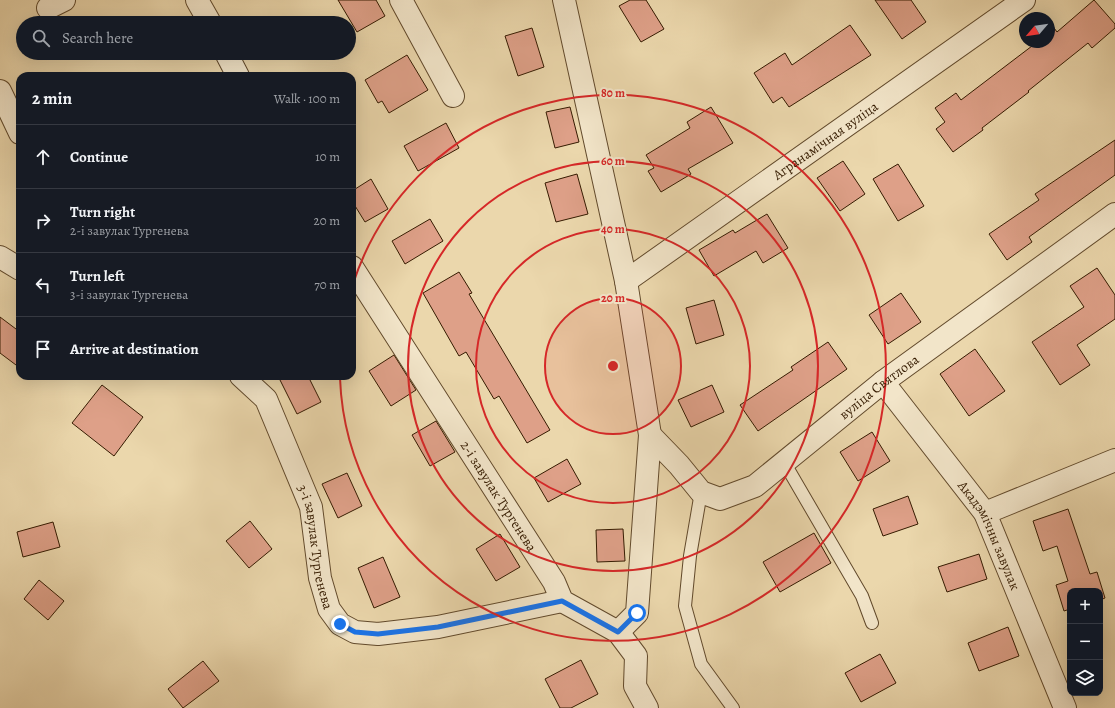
<!DOCTYPE html>
<html lang="en">
<head>
<meta charset="utf-8">
<style>
	body { margin:0; font-family:Alegreya,serif; background:#242831; color:#f1f3f6 }
	.controls { position:absolute; right:12px; bottom:12px; display:grid; overflow:hidden; border-radius:8px; box-shadow:0 4px 16px #0002 }
	.controls button { width:36px; height:36px; display:grid; place-items:center; padding:0; border:0; border-bottom:1px solid #363941; background:#171b24; color:#f1f3f6; font:20px sans-serif }
	.compass { position:absolute; left:1019px; top:12px; width:36px; height:36px; border-radius:50%; background:#171b24; box-shadow:0 4px 16px #0002; rotate:241deg }
	.stop { position:absolute; width:12px; height:12px; margin:-9px; border:3px solid #1a73e8; border-radius:50%; background:#fff }
	.stop.end { background:#1a73e8; border-color:#fff; box-shadow:0 1px 4px #0008 }
	.list { margin:0; padding:0; list-style:none }
	h2 { display:flex; justify-content:space-between; align-items:center; height:52px; margin:0; padding:0 16px; font-size:17px }
	h2 small { font-size:13px; font-weight:400; color:#9ea1a6 }
	.list li { display:grid; grid-template-columns:26px 1fr auto; gap:12px; align-items:center; box-sizing:border-box; height:64px; padding:0 16px; border-top:1px solid #363941 }
	.list b { display:block; font-size:15px; white-space:nowrap }
	.list p { margin:0; font-size:13px; white-space:nowrap; color:#9ea1a6 }
	.list em { font-size:13px; font-style:normal; color:#9ea1a6 }
	.icon { flex:none; width:22px; height:22px; fill:none; stroke:currentColor; stroke-width:2; stroke-linecap:round; stroke-linejoin:round }
	.map { position:relative; flex:none; width:1115px; height:708px; overflow:hidden }
	.search { position:absolute; background:#171b24; box-shadow:0 4px 16px #0002; left:16px; top:16px; width:340px; height:44px; display:flex; align-items:center; gap:10px; box-sizing:border-box; padding:0 14px; border-radius:22px; color:#9ea1a6; font-size:15px }
	.panel { position:absolute; background:#171b24; box-shadow:0 4px 16px #0002; left:16px; top:72px; width:340px; height:308px; border-radius:12px }
	.map>svg:first-child { display:block }
	.building { fill:#dea088; stroke:#351b01 }
	.lines { fill:none; stroke-linecap:round; stroke-linejoin:round }
	.service-casing { stroke:#624a2c; stroke-width:14 }
	.minor-casing { stroke:#624a2c; stroke-width:24 }
	.service { stroke:#f2e5c9; stroke-width:12 }
	.minor { stroke:#f2e5c9; stroke-width:22 }
	.route { stroke:#1a73e8; stroke-width:5 }
	.ring { fill:none; stroke:#d62828; stroke-width:2 }
	.labels { text-anchor:middle; dominant-baseline:central; stroke-width:4; stroke-linejoin:round; paint-order:stroke }
	.street-label { font-size:14px; fill:#351b01; stroke:#f2e5c9 }
	.centre { fill:#d62828; stroke:#f2e5c9; stroke-width:2 }
	.ring-label { font-size:12px; text-anchor:middle; font-weight:bold; fill:#d62828; stroke:#f2e5c9; stroke-width:4; stroke-linejoin:round; paint-order:stroke }
</style>
</head>
<body>
<div class="map">
<svg width="1115" height="708" viewBox="0 0 1115 708">
	<rect width="100%" height="100%" fill="#ebd7ac"/>
	<filter id="stains"><feTurbulence type="fractalNoise" baseFrequency=".005" numOctaves="4"/><feColorMatrix values="0 0 0 0 .2 0 0 0 0 .09 0 0 0 0 .02 0 0 0 .5 -.17"/></filter>
	<radialGradient id="worn" r=".72"><stop offset=".6" stop-color="#630" stop-opacity="0"/><stop offset="1" stop-color="#630" stop-opacity=".3"/></radialGradient>
	<g class="building">
		<path d="M338,0h38l9,16 -28,16z"/>
		<path d="M630,0h16l18,29 -23,13 -22,-36z"/>
		<path d="M875,0h36l15,22 -24,17z"/>
		<path d="M1094,0l21,24v4l-23,20 -4,-5 -60,48 1,1 -47,36 1,2 -30,22 -17,-23 9,-7 -10,-14 21,-15 5,7 71,-54 -3,-4h20v-21l8,11z"/>
		<path d="M850,25l21,30 -82,52 -7,-10 -9,6 -19,-30 31,-20 7,12z"/>
		<path d="M532,28l12,39 -26,9 -13,-40z"/>
		<path d="M407,55l21,35 -39,23 -7,-12 -4,2 -13,-23z"/>
		<path d="M570,107l9,35 -24,6 -9,-36z"/>
		<path d="M711,107l22,36 -45,26 3,5 -30,18 -13,-21 6,-3 -8,-13 44,-27 -3,-6z"/>
		<path d="M446,123l13,25 -41,23 -14,-25z"/>
		<path d="M1115,140v35l-86,62 3,5 -25,18 -18,-26 50,-34 -4,-6z"/>
		<path d="M843,161l22,33 -25,17 -23,-33z"/>
		<path d="M898,164l26,42 -26,15 -25,-42z"/>
		<path d="M577,174l11,40 -32,8 -11,-39z"/>
		<path d="M371,179l17,30 -23,13 -13,-21v-10z"/>
		<path d="M767,214l21,34 -25,15 -7,-12 -42,25 -15,-26 34,-20 2,3z"/>
		<path d="M430,219l13,22 -38,23 -13,-23z"/>
		<path d="M1097,268l18,27v24l-38,26 13,20 -30,20 -28,-43 52,-35 -14,-21z"/>
		<path d="M459,272l13,21 -3,1 81,136 -23,13 -28,-47 -5,3 -28,-47 -7,4 -36,-63z"/>
		<path d="M901,293l20,29 -33,22 -19,-29z"/>
		<path d="M714,300l10,35 -28,9 -10,-36z"/>
		<path d="M0,317l20,15v36l-20,-15z"/>
		<path d="M828,342l19,27 -89,62 -18,-26 53,-35 -2,-3z"/>
		<path d="M975,349l30,42 -36,25 -29,-42z"/>
		<path d="M394,355l22,35 -25,16 -22,-35z"/>
		<path d="M278,376h30l13,26 -24,12z"/>
		<path d="M102,385l41,32 -29,39 -42,-33z"/>
		<path d="M712,385l12,27 -33,15 -13,-27z"/>
		<path d="M436,421l19,31 -25,14 -18,-31z"/>
		<path d="M872,432l18,29 -32,20 -18,-29z"/>
		<path d="M567,459l14,25 -33,18 -14,-24z"/>
		<path d="M347,473l15,33 -24,12 -16,-34z"/>
		<path d="M908,496l10,28 -35,12 -10,-27z"/>
		<path d="M1068,509l22,65 7,-2 8,26 -5,2v-9h-30v18l-6,2 -8,-26 12,-4 -11,-35 -14,5 -10,-30z"/>
		<path d="M250,521l22,28 -23,19 -23,-27z"/>
		<path d="M53,522l7,25 -37,10 -6,-25z"/>
		<path d="M623,529l2,32 -28,1 -1,-32z"/>
		<path d="M814,533l17,30 -51,29 -17,-30z"/>
		<path d="M500,534l20,33 -24,14 -20,-32z"/>
		<path d="M979,554l8,25 -40,13 -9,-25z"/>
		<path d="M383,557l17,40 -26,11 -16,-40z"/>
		<path d="M39,580l25,21 -16,19 -24,-21z"/>
		<path d="M1008,627l11,29 -40,15 -11,-28z"/>
		<path d="M880,654l16,29 -35,19 -16,-29z"/>
		<path d="M581,660l17,34 -27,14h-11l-15,-29z"/>
		<path d="M203,661l16,20 -36,27 -15,-19z"/>
	</g>
	<g class="lines">
		<defs>
			<g id="service">
				<path d="M784,462l78,134 10,27"/>
				<path d="M701,492l-11,64 -5,50 16,58 32,44"/>
			</g>
			<g id="minor">
				<path d="M197,0l13,23"/>
				<path d="M401,0l52,96"/>
				<path d="M564,0l62,281 24,154 -13,178 -19,19"/>
				<path d="M48,8l16,-8"/>
				<path d="M226,53l12,23"/>
				<path d="M0,91l20,42"/>
				<path d="M0,257l20,12"/>
				<path id="s1" d="M352,267l202,315 8,19 56,31 18,24 -1,30 12,22"/>
				<path id="s2" d="M626,281l398,-281"/>
				<path id="s3" d="M241,376l25,23 45,108 9,71 9,31 11,15 15,8 23,2 60,-7 124,-26"/>
				<path id="s4" d="M883,382l102,131 80,195"/>
				<path id="s5" d="M650,435l29,30 22,27 19,7 35,-13 128,-104 232,-168"/>
				<path d="M985,513l130,-53"/>
			</g>
		</defs>
		<use href="#service" class="service-casing"/>
		<use href="#minor" class="minor-casing"/>
		<use href="#service" class="service"/>
		<use href="#minor" class="minor"/>
	</g>
	<g class="lines">
		<path class="route" d="M340,624l15,8 23,2 60,-7 124,-26 56,31 19,-19"/>
	</g>
	<circle cx="613" cy="366" r="68" fill="#d62828" fill-opacity=".12"/>
	<g class="ring">
		<circle cx="613" cy="366" r="68"/>
		<circle cx="613" cy="366" r="137"/>
		<circle cx="613" cy="366" r="205"/>
		<path d="M353 284A273 273 0 1 1 340 378"/>
	</g>
	<g class="labels">
		<g class="street-label">
			<text stroke="none"><textPath href="#s2" startOffset="244">Агранамічная вуліца</textPath></text>
			<text stroke="none"><textPath href="#s5" startOffset="293">вуліца Святлова</textPath></text>
			<text stroke="none"><textPath href="#s1" startOffset="272">2-і завулак Тургенева</textPath></text>
			<text stroke="none"><textPath href="#s4" startOffset="188">Акадэмічны завулак</textPath></text>
			<text stroke="none"><textPath href="#s3" startOffset="191">3-і завулак Тургенева</textPath></text>
		</g>
	</g>
	<circle cx="613" cy="366" r="6" class="centre"/>
	<g class="ring-label">
		<text x="613" y="97">80 m</text>
		<text x="613" y="165">60 m</text>
		<text x="613" y="233">40 m</text>
		<text x="613" y="302">20 m</text>
	</g>
	<rect width="100%" height="100%" filter="url(#stains)"/>
	<rect width="100%" height="100%" fill="url(#worn)"/>
</svg>
<div class="controls">
<button>+</button>
<button>−</button>
<button><svg class="icon" aria-label="layers" viewBox="0 0 24 24"><path d="M12 4l9 5-9 5-9-5zM3 14l9 5 9-5"/></svg></button>
</div>
<svg class="compass" viewBox="-18 -18 36 36"><path d="M0-13l5 13h-10z" fill="#e53935"/><path d="M0 13l5-13h-10z" fill="#9ea1a6"/></svg>
<div class="stop" style="left:637px;top:613px"></div>
<div class="stop end" style="left:340px;top:624px"></div>
<div class="search"><svg class="icon" aria-label="search" viewBox="0 0 24 24"><circle cx="10" cy="10" r="6"/><path d="M15 15l6 6"/></svg>Search here</div>
<section class="panel">
<h2>2 min<small>Walk · 100 m</small></h2>
<ul class="list">
<li><svg class="icon" aria-label="ahead" viewBox="0 0 24 24"><path d="M12 20V5M6 11l6-6 6 6"/></svg><div><b>Continue</b></div><em>10 m</em></li>
<li><svg class="icon" aria-label="right" viewBox="0 0 24 24"><path d="M7 20v-9h11M14 6l5 5-5 5"/></svg><div><b>Turn right</b><p>2-і завулак Тургенева</p></div><em>20 m</em></li>
<li><svg class="icon" aria-label="left" viewBox="0 0 24 24"><path d="M17 20v-9H6M10 6l-5 5 5 5"/></svg><div><b>Turn left</b><p>3-і завулак Тургенева</p></div><em>70 m</em></li>
<li><svg class="icon" aria-label="arrive" viewBox="0 0 24 24"><path d="M6 21V4h12l-3 4 3 4H6"/></svg><div><b>Arrive at destination</b></div></li>
</ul>
</section>
</div>
</body>
</html>
